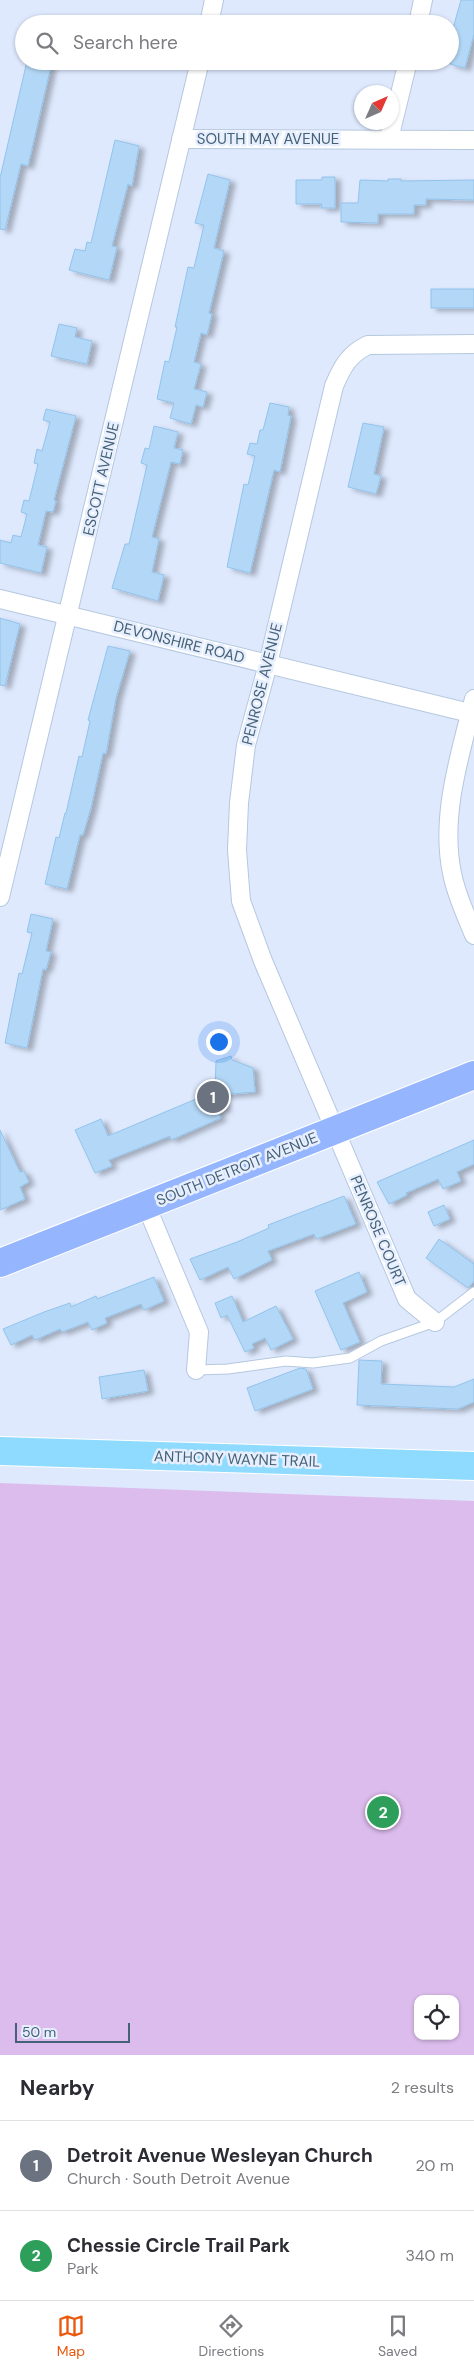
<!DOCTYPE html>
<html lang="en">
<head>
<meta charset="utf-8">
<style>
	body { margin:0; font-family:"DM Sans",sans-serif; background:#f2f2f3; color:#2b2b33 }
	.controls { position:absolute; right:15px; bottom:15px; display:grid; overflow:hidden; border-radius:10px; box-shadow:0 1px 4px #0004 }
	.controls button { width:45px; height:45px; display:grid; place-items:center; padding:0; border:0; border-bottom:1px solid #e1e1e2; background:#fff; color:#2b2b33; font:25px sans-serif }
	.compass { position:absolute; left:354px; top:85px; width:45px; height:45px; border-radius:50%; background:#fff; box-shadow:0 1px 4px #0004; rotate:45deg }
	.scale { position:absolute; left:15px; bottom:12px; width:115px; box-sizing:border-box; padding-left:5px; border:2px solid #446176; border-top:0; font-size:14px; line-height:18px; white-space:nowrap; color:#446176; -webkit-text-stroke:4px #e7efff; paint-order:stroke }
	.you { position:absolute; left:218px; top:1041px; width:18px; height:18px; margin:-12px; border:4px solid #fff; border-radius:50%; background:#1a73e8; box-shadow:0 0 0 8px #1a73e833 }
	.badge { display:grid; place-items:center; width:32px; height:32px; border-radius:50%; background:#ea580c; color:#fff; font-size:16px; font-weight:700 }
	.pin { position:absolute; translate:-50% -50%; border:2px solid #fff; box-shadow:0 1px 5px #0006 }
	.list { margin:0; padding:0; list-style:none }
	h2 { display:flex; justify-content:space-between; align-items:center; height:65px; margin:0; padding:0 20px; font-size:21px }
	h2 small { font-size:16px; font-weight:400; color:#7c7c81 }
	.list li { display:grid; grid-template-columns:32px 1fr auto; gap:15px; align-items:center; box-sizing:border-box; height:90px; padding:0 20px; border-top:1px solid #e1e1e2 }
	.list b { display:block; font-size:19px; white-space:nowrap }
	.list p { margin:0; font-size:16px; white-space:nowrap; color:#7c7c81 }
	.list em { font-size:16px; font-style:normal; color:#7c7c81 }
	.icon { flex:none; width:28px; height:28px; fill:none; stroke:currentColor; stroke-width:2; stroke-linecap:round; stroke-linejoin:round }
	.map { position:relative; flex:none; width:474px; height:2055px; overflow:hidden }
	.search { position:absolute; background:#fff; box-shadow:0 1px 4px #0004; left:15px; right:15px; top:15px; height:55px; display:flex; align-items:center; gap:12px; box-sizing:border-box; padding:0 18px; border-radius:28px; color:#7c7c81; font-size:19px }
	.sheet { height:245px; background:#fff }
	nav { display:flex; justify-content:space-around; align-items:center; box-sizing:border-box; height:70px; border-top:1px solid #e1e1e2; background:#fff; font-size:14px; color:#7c7c81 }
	nav a { display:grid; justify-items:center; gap:2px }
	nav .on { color:#ea580c }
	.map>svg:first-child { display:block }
	.green { fill:#dcbced; fill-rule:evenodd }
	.building { fill:#b3d7f6; stroke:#92c3eb; filter:url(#shadow) }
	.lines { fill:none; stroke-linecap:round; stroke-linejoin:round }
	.lane-casing { stroke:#b5c8de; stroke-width:11 }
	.street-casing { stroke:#b5c8de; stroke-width:20 }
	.primary-casing { stroke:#fff; stroke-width:30 }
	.highway-casing { stroke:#fff; stroke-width:30 }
	.lane { stroke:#fff; stroke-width:9 }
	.street { stroke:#fff; stroke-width:18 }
	.primary { stroke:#95b5ff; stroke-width:28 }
	.highway { stroke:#8fdbff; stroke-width:28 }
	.labels { text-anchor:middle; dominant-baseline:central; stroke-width:5; stroke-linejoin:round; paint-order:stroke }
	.street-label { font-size:15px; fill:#446176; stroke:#e7efff }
</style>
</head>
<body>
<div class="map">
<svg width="474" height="2055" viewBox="0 0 474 2055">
	<defs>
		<filter id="shadow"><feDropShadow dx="5.5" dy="3" stdDeviation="2.5" flood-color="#0004"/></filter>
	</defs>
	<rect width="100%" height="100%" fill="#dee9fe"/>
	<path class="green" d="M0,1483l474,18v554h-474zM418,1999h37v37h-37z"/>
	<g class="building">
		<path d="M461,0h13v34l-9,34 -15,-4v-25z"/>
		<path d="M27,61h21l-1,4 4,1 -23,100 -7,-2 -16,66 -5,-1v-51z"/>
		<path d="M115,140l24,6 -7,40 -4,-2 -16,62 5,1 -8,33 -40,-10 6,-21 10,2 2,-9 4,1z"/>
		<path d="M208,174l22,6 -16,68 10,3 -15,62 3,1 -5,21 -6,-2 -7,29 7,2 -7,25 13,3 -4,15 -7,-2 -5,19 -21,-6 4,-15 -17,-4 8,-38 4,1 8,-35h-2l13,-60 6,1 10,-43 -9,-2z"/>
		<path d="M322,177h13v31h-14l1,-4h-26v-24h26z"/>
		<path d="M388,179h13v2l73,-1v20l-48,-1v6h-12v9h-36v9l-37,-1v-19h17l2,-23 28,1z"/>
		<rect x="431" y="289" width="43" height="19"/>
		<path d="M59,324l18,4 -2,9 17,4 -5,23 -36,-8z"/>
		<path d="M270,403l19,4 -1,8 3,1 -11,56 -6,-2 -24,103 -23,-6 17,-83 4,1 7,-29 -8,-2 3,-11 7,1 3,-14h3z"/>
		<path d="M46,409l30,7 -22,84 2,1 -3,11 -7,-1 -8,34 9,2 -6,26 -41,-10v-23l11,3 2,-8 8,2 6,-23 -6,-2 3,-12 5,1 9,-37 -4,-1 3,-14 5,2 8,-29 -7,-2z"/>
		<path d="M363,423l21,4 -10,47 7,2 -5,18 -28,-7z"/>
		<path d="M154,426l24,6 -4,16 9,2 -3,14 -9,-2 -19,75 7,2 -7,33 12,3 -6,26 -46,-13 13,-44h4l18,-79 -6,-2 4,-15 4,1z"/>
		<path d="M0,618l20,6 -15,62 -5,-1z"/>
		<path d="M108,646l22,5 -14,47 -10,56 -3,-1 -12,55 -8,27h-3l-13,54 -22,-5 11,-47 3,1 6,-25h1l13,-57 3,1 8,-36 -2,-1z"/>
		<path d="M31,914l22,5 -7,32 5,1 -5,18 -3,-1 -16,79 -22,-5 14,-70 3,1 10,-41 -5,-1z"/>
		<path d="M231,1056l1,4 21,8 2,24 -35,3 6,13 -8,4 3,6 -50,22 -1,-4 -61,24 3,6 -17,7 -20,-43 26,-11 7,17 107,-45 1,-30z"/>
		<path d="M0,1130l20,42 4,-1 5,11 -9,5 5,12 -25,11z"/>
		<path d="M474,1140v24l-17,8 4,9 -18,8 -5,-10 -32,14 1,2 -18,9 -12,-22z"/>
		<path d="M344,1196l12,28 -40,15 -2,-5 -46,17 4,9 -38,19 -6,-12 -28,13 -10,-21 47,-17 32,-14 -1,-3z"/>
		<path d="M444,1205l6,14 -16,7 -6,-14z"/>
		<path d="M439,1239l35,25v17l-6,7 -42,-30z"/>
		<path d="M359,1272l8,20 -24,11 17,39 -19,8 -26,-59z"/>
		<path d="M154,1277l10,24 -20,9 -3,-6 -36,14 2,5 -15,7 -4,-8 -26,10 -2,-3 -25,11 -3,-5 -21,10 -8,-16 41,-17 26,-9 1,4 25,-11 1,3z"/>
		<path d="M232,1296l11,26 33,-16 17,33 -22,11 -6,-12 -13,6 2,4 -9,4 -18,-37 -6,3 -6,-15z"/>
		<path d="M359,1360l23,1 -1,23 73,3 20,-8v23l-16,7 -101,-4z"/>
		<path d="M300,1368l6,1 7,20 -58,22 -8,-23z"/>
		<path d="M144,1370l4,21 -46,8 -3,-22z"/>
	</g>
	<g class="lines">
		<defs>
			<path id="lane" d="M196,1370l32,-1 58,-8 27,2 37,-5 31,-17 54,-19 39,-30"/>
			<g id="street">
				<path d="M209,24l5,-24"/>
				<path d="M418,24l5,-24"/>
				<path d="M181,139l293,1"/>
				<path d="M389,139l19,-78"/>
				<path d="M0,599l474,115"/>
				<path d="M474,699c-14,56 -34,117 -22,174 4,22 14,42 22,62"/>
				<path d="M0,897l200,-836"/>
				<path d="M146,1205l53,127 -3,38"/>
				<path d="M435,1322l-28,-23 -144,-338 -22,-60 -4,-51 2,-47 7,-58 22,-81 66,-278c8,-19 15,-32 34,-41l106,-1"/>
			</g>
			<path id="primary" d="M0,1263l474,-188"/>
			<path id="highway" d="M0,1451l474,15"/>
		</defs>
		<use href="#lane" class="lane-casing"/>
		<use href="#street" class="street-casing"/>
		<use href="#primary" class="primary-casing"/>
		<use href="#highway" class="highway-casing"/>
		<use href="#lane" class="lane"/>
		<use href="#street" class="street"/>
		<use href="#primary" class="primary"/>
		<use href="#highway" class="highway"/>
	</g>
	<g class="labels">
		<g class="street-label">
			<text x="268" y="139">SOUTH MAY AVENUE</text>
			<text transform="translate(101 479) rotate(-77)">ESCOTT AVENUE</text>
			<text transform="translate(179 642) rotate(14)">DEVONSHIRE ROAD</text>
			<text transform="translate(262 684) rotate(-76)">PENROSE AVENUE</text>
			<text transform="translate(237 1169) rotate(-22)">SOUTH DETROIT AVENUE</text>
			<text transform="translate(378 1231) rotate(67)">PENROSE COURT</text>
			<text transform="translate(237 1459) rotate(2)">ANTHONY WAYNE TRAIL</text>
		</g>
	</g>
</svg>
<div class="controls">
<button><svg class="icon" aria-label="locate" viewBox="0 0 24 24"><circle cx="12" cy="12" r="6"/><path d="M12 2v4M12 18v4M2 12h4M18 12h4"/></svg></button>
</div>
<svg class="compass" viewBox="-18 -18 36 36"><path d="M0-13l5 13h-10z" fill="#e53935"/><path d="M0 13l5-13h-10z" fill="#7c7c81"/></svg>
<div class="scale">50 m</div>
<div class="you"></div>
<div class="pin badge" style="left:213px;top:1097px;background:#6b7280">1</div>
<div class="pin badge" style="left:383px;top:1812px;background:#2e9e5b">2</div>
<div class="search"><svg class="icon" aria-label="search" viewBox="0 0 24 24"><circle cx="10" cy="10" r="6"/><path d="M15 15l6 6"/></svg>Search here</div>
</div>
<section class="sheet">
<h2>Nearby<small>2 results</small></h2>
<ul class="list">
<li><span class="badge" style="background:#6b7280">1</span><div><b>Detroit Avenue Wesleyan Church</b><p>Church · South Detroit Avenue</p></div><em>20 m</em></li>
<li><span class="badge" style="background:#2e9e5b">2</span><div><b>Chessie Circle Trail Park</b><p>Park</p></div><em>340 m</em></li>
</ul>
</section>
<nav>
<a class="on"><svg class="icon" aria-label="map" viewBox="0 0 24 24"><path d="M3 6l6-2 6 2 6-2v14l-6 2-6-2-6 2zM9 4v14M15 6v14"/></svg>Map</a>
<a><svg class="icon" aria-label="directions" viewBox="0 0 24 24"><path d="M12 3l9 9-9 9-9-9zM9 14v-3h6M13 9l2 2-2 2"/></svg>Directions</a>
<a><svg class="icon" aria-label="saved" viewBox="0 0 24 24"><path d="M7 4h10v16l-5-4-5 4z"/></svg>Saved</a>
</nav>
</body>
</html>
